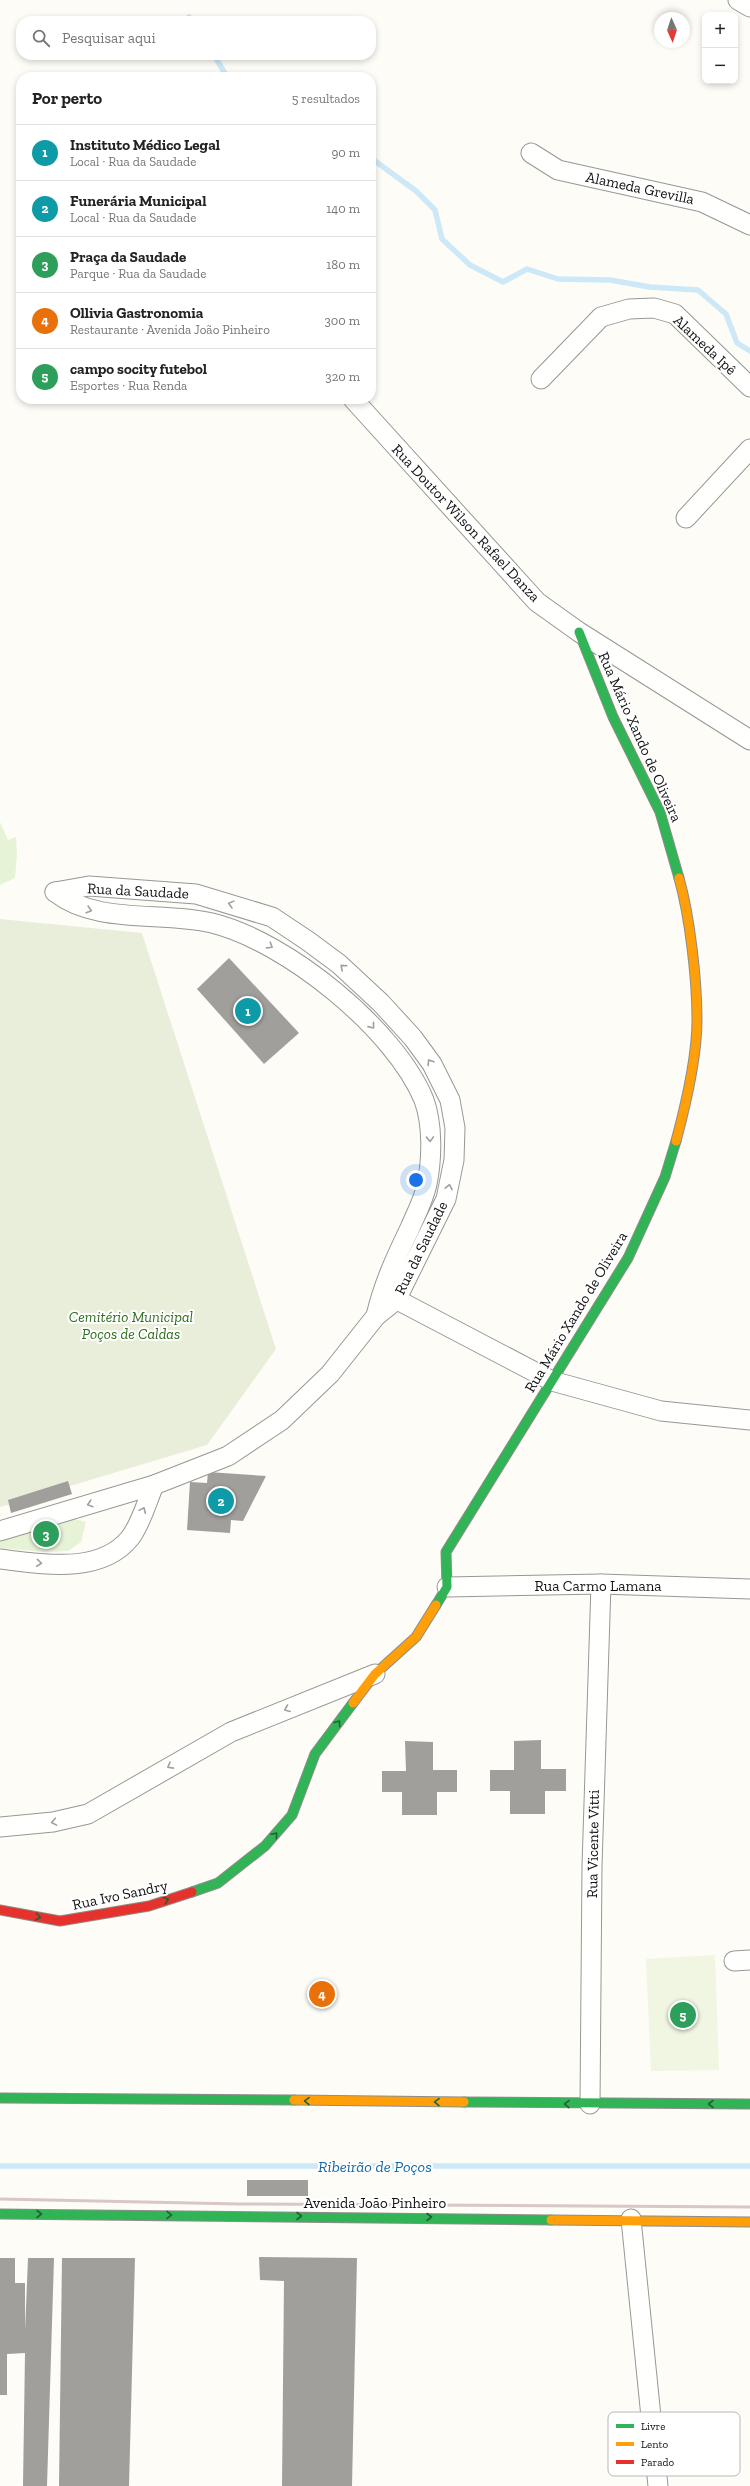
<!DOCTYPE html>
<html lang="pt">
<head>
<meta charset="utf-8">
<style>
	body { margin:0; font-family:"Zilla Slab",serif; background:#f6f6f6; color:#222 }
	.controls { position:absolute; right:12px; top:12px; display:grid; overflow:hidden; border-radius:8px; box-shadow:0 2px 6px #0003 }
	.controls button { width:36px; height:36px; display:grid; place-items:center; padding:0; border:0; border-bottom:1px solid #e0e0e0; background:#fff; color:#222; font:20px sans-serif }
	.compass { position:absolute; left:654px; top:12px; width:36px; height:36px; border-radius:50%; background:#fff; box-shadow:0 2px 6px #0003; rotate:177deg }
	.you { position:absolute; left:416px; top:1180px; width:14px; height:14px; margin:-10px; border:3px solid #fff; border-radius:50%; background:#1a73e8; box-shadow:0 0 0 6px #1a73e833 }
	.badge { display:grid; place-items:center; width:26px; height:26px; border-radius:50%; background:#646362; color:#fff; font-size:13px; font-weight:700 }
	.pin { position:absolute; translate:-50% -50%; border:2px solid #fff; box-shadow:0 1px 4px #0006 }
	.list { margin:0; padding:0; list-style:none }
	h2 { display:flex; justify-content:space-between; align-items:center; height:52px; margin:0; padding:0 16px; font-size:17px }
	h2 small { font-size:13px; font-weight:400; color:#767676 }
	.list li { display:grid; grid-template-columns:26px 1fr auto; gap:12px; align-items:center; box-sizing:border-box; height:56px; padding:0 16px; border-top:1px solid #e0e0e0 }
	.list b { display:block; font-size:15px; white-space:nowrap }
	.list p { margin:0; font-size:13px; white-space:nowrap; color:#767676 }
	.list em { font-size:13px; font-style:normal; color:#767676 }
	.icon { flex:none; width:22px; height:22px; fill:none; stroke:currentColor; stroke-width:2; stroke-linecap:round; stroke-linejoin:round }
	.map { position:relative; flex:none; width:750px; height:2486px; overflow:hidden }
	.search { position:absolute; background:#fff; box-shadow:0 2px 6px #0003; left:16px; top:16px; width:360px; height:44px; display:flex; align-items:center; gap:10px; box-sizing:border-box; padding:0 14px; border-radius:16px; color:#767676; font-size:15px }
	.panel { position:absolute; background:#fff; box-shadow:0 2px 6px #0003; left:16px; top:72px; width:360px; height:332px; border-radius:16px }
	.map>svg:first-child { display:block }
	.green { fill:#e7f3d7 }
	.cemetery { fill:#e9eedb }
	.pitch { fill:#f0f6e1 }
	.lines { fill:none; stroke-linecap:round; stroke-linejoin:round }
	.stream { stroke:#cde8f7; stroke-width:5.5 }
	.building { fill:#a19f9c }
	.street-casing { stroke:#979795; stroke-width:21 }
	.fast-casing { stroke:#8e8d8b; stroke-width:11 }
	.slow-casing { stroke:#8e8d8b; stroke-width:11 }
	.jam-casing { stroke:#8e8d8b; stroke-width:11 }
	.street { stroke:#fffffe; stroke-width:19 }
	.fast { stroke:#30b455; stroke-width:9 }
	.slow { stroke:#ff9f0a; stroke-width:9 }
	.jam { stroke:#e5322d; stroke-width:9 }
	.rail { stroke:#d9c6c7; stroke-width:3 }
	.oneway { stroke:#a0a09f }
	.oneway2 { stroke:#206233 }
	.labels { text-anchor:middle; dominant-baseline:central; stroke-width:4; stroke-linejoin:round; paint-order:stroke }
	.street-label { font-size:15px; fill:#111; stroke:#fff }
	.park-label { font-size:15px; font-style:italic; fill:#2f6b1f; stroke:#fff }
	.water-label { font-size:16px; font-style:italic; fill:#1768a6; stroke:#fff }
	.key { fill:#fff; stroke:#b8b8b8; stroke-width:1 }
	.key-label { font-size:11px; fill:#111 }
</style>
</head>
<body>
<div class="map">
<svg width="750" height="2486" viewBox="0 0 750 2486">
	<rect width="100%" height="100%" fill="#fdfcf7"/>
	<g class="green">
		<path d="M0,822l8,18 8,-3 1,18 -2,23 -15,7z"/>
		<path d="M67,1517l19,5 -5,20 -13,9 -23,1 -45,-4v-12z"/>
	</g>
	<path class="cemetery" d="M0,919l142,14 134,416 -69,96 -207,62z"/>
	<path class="pitch" d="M715,1955l4,115 -68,1 -5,-112z"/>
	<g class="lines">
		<g class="stream">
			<path d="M189,17l3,4"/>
			<path d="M214,55l13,22"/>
			<path d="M371,158l45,33 19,19 7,29 28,26 33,17 24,-13 31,10 52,1 40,7 48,3 28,24 11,29 13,8"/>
			<path d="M0,2166h750"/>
		</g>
	</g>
	<g class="building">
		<path d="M229,958l70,75 -35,31 -67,-75z"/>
		<path d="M208,1472l58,4 -23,45 -12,-1 -1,13 -43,-3 3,-48 17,1z"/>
		<path d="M68,1481l4,13 -61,19 -3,-13z"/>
		<path d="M541,1740v29h25v22h-21v23h-35v-23h-20v-21h24v-29z"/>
		<path d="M405,1741l28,1v28h24v22h-20v23h-35v-23h-20v-21h24z"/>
		<rect x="247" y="2180" width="61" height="16"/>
		<path d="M259,2257l98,1 -5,228h-70l2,-205 -24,-1z"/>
		<path d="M0,2258h15v25h10v48l3,-73h26l-7,228h-24l2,-133 -18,1v41h-7z"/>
		<path d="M62,2258h73l-6,228h-70z"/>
	</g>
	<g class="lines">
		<defs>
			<g id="street">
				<path d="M738,0l12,7"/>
				<path d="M531,153l27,17 144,32 48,23"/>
				<path d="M541,379l60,-62 28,-8 25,-1 21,6 75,73"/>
				<path d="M353,399l184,203 42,30 171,108"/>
				<path d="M686,518l64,-69"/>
				<path d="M55,892c42,33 106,19 157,31 74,18 183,106 212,177 9,25 8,59 3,84 -3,15 -11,30 -17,44 -14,29 -27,57 -34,88"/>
				<path d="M386,1294l166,87 109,30 89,9"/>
				<path d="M0,1531l154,-46 74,-29 54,-36 48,-46 46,-58 20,-16 50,-101 8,-39 1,-32 -5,-28 -18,-36 -19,-26 -32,-35 -42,-39 -31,-23 -36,-24 -76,-23 -107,-8 -34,6"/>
				<path d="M0,1559c42,5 100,16 130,-21 11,-14 17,-37 24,-53"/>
				<path d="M447,1587l154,-3 149,5"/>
				<path d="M0,1827l53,-5 35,-8 143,-82 144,-58"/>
				<path d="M734,1961l16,-1"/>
				<path d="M590,2104l2,-238 9,-282"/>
				<path d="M631,2219l27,267"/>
			</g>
			<g id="fast">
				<path d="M579,632l34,85 47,95 19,66"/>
				<path d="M436,1605l11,-18 -1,-35 182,-294 37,-81 11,-36"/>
				<path d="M192,1892l26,-9 47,-37 27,-31 23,-61 38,-51"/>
				<path d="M0,2098l294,2"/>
				<path d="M464,2102l286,2"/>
				<path d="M0,2214l551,6"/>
			</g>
			<g id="slow">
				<path d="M676,1141c10,-37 21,-82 21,-121 0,-40 -7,-103 -18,-142"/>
				<path d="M353,1703l22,-29 41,-37 20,-32"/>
				<path d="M294,2100l170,2"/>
				<path d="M551,2220l199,2"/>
			</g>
			<path id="jam" d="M0,1910l60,11 89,-15 43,-14"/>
		</defs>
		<use href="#street" class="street-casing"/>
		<use href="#fast" class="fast-casing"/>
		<use href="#slow" class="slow-casing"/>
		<use href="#jam" class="jam-casing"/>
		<use href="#street" class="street"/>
		<use href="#fast" class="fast"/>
		<use href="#slow" class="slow"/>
		<use href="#jam" class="jam"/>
		<path class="rail" d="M0,2199l239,5 511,3"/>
	</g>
	<defs><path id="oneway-chevron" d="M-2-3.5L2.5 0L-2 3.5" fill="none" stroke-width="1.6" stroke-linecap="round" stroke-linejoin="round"/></defs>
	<g class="oneway">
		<use href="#oneway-chevron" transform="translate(231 904) rotate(-165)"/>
		<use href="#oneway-chevron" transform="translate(89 910) rotate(16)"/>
		<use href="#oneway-chevron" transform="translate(270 946) rotate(32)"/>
		<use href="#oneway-chevron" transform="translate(343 967) rotate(-138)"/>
		<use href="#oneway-chevron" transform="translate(372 1026) rotate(51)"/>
		<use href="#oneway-chevron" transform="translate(430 1062) rotate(-122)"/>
		<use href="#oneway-chevron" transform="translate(430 1139) rotate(88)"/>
		<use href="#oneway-chevron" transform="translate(449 1187) rotate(-78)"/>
		<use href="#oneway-chevron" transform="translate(90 1504) rotate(163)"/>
		<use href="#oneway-chevron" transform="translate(143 1510) rotate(-66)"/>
		<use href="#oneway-chevron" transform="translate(39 1563) rotate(6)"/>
		<use href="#oneway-chevron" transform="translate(287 1709) rotate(158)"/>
		<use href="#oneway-chevron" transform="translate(170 1766) rotate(151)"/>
		<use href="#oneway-chevron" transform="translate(54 1822) rotate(170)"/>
	</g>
	<g class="oneway2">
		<use href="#oneway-chevron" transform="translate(338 1723) rotate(-54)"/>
		<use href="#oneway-chevron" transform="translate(275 1835) rotate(-49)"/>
		<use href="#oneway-chevron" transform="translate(166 1900) rotate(-18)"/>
		<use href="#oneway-chevron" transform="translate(38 1917) rotate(11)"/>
		<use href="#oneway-chevron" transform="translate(307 2101) rotate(-179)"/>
		<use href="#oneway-chevron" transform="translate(437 2102) rotate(-179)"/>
		<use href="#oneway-chevron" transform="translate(567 2104) rotate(-179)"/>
		<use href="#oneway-chevron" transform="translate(711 2104) rotate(-180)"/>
		<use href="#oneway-chevron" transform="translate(39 2214)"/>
		<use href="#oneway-chevron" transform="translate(169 2215) rotate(1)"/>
		<use href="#oneway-chevron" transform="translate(299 2216)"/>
		<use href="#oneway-chevron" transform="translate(429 2217)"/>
	</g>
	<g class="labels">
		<g class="street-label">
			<text transform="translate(640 188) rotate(12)">Alameda Grevilla</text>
			<text transform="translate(705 345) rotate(43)">Alameda Ipê</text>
			<text transform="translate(466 523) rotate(47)">Rua Doutor Wilson Rafael Danza</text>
			<text transform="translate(640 737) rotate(66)">Rua Mário Xando de Oliveira</text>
			<text transform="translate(138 891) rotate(3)">Rua da Saudade</text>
			<text transform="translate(421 1248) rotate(-64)">Rua da Saudade</text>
			<text transform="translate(576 1312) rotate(-59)">Rua Mário Xando de Oliveira</text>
			<text x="598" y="1586">Rua Carmo Lamana</text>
			<text transform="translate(593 1844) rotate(-89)">Rua Vicente Vitti</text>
			<text transform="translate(120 1895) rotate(-12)">Rua Ivo Sandry</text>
			<text x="375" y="2203">Avenida João Pinheiro</text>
		</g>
		<g class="park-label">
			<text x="131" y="1317">Cemitério Municipal<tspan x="131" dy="17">Poços de Caldas</tspan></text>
		</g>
		<g class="water-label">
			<text x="375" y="2166">Ribeirão de Poços</text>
		</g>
	</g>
	<rect x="608" y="2412" width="132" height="64" rx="6" class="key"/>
	<rect x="616" y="2424" width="18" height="4" fill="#30b455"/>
	<rect x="616" y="2442" width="18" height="4" fill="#ff9f0a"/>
	<rect x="616" y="2460" width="18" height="4" fill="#e5322d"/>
	<g class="key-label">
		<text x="641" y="2430">Livre</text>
		<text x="641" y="2448">Lento</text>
		<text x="641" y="2466">Parado</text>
	</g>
</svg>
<div class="controls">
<button>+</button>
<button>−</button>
</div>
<svg class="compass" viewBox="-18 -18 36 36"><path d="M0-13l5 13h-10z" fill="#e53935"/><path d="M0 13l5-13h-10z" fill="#767676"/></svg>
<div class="you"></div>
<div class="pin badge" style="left:248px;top:1011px;background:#0f9aa8">1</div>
<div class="pin badge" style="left:221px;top:1501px;background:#0f9aa8">2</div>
<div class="pin badge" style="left:46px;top:1534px;background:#2e9e5b">3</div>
<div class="pin badge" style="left:322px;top:1994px;background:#e8710a">4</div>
<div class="pin badge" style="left:683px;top:2015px;background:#2e9e5b">5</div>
<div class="search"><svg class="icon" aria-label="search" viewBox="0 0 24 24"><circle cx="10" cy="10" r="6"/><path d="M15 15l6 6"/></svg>Pesquisar aqui</div>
<section class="panel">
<h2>Por perto<small>5 resultados</small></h2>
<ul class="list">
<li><span class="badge" style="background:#0f9aa8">1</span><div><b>Instituto Médico Legal</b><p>Local · Rua da Saudade</p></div><em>90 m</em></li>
<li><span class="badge" style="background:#0f9aa8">2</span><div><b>Funerária Municipal</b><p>Local · Rua da Saudade</p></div><em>140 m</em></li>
<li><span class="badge" style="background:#2e9e5b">3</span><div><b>Praça da Saudade</b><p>Parque · Rua da Saudade</p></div><em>180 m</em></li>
<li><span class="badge" style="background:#e8710a">4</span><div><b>Ollivia Gastronomia</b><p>Restaurante · Avenida João Pinheiro</p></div><em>300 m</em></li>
<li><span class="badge" style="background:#2e9e5b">5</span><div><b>campo socity futebol</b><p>Esportes · Rua Renda</p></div><em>320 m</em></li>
</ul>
</section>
</div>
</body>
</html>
